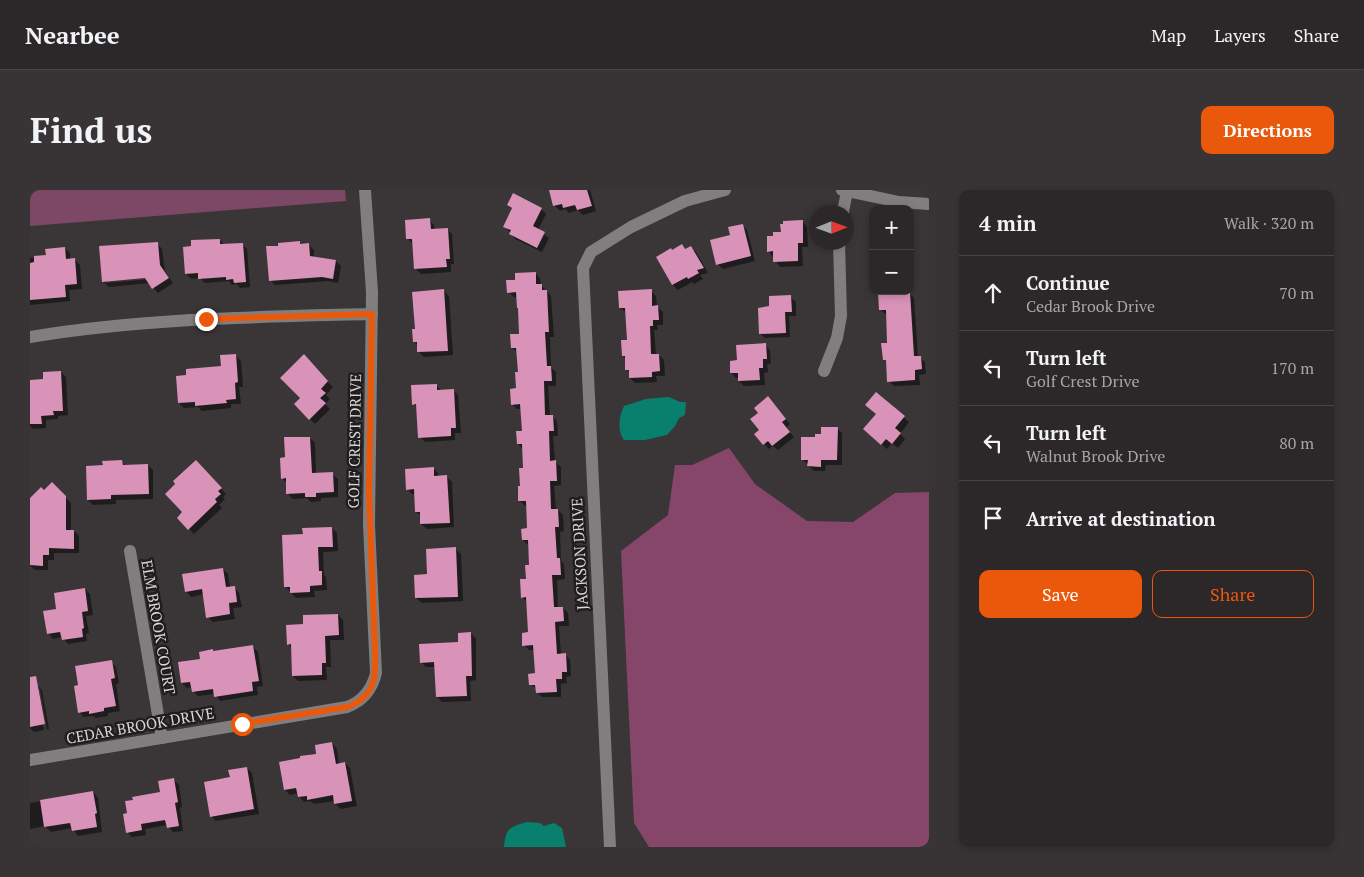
<!DOCTYPE html>
<html lang="en">
<head>
<meta charset="utf-8">
<style>
	body { margin:0; font-family:"PT Serif",serif; background:#383435; color:#f1f3f6 }
	.controls { position:absolute; right:15px; top:15px; display:grid; overflow:hidden; border-radius:10px; box-shadow:0 2px 8px #0003 }
	.controls button { width:45px; height:45px; display:grid; place-items:center; padding:0; border:0; border-bottom:1px solid #484446; background:#2c2829; color:#f1f3f6; font:25px sans-serif }
	.compass { position:absolute; left:779px; top:15px; width:45px; height:45px; border-radius:50%; background:#2c2829; box-shadow:0 2px 8px #0003; rotate:89deg }
	.stop { position:absolute; width:15px; height:15px; margin:-11px; border:4px solid #ea580c; border-radius:50%; background:#fff }
	.stop.end { background:#ea580c; border-color:#fff; box-shadow:0 1px 5px #0008 }
	.list { margin:0; padding:0; list-style:none }
	h2 { display:flex; justify-content:space-between; align-items:center; height:65px; margin:0; padding:0 20px; font-size:21px }
	h2 small { font-size:16px; font-weight:400; color:#a6a6a8 }
	.list li { display:grid; grid-template-columns:32px 1fr auto; gap:15px; align-items:center; box-sizing:border-box; height:75px; padding:0 20px; border-top:1px solid #484446 }
	.list b { display:block; font-size:19px; white-space:nowrap }
	.list p { margin:0; font-size:16px; white-space:nowrap; color:#a6a6a8 }
	.list em { font-size:16px; font-style:normal; color:#a6a6a8 }
	.actions { display:flex; gap:10px; padding:15px 20px }
	.actions a { flex:1; padding:11px 0; border:1px solid #ea580c; border-radius:10px; text-align:center; font-size:18px; color:#ea580c }
	.actions .main { background:#ea580c; color:#fff }
	.icon { flex:none; width:28px; height:28px; fill:none; stroke:currentColor; stroke-width:2; stroke-linecap:round; stroke-linejoin:round }
	.map { position:relative; flex:none; width:899px; height:657px; overflow:hidden; border-radius:10px }
	header { display:flex; align-items:center; gap:30px; box-sizing:border-box; height:70px; padding:0 25px; background:#2c2829; border-bottom:1px solid #484446 }
	header strong { font-size:24px }
	nav { display:flex; gap:28px; margin-inline-start:auto; font-size:18px }
	.intro { display:flex; align-items:center; justify-content:space-between; box-sizing:border-box; height:120px; padding:0 30px }
	h1 { margin:0; font-size:35px }
	.button { padding:12px 22px; border-radius:10px; background:#ea580c; color:#fff; font-size:18px; font-weight:700 }
	main { display:flex; gap:30px; padding:0 30px }
	aside { flex:1; background:#2c2829; border-radius:10px; box-shadow:0 2px 8px #0003 }
	.map>svg:first-child { display:block }
	.green { fill:#7d4865 }
	.forest { fill:#86466a }
	.water { fill:#08806d }
	.shadow { fill:#0007; fill-rule:evenodd }
	.building { fill:#d992b8 }
	.lines { fill:none; stroke-linecap:round; stroke-linejoin:round }
	.minor { stroke:#807e7f; stroke-width:12 }
	.route { stroke:#ea580c; stroke-width:6 }
	.labels { text-anchor:middle; dominant-baseline:central; stroke-width:5; stroke-linejoin:round; paint-order:stroke }
	.street-label { font-size:15px; fill:#d9d6d8; stroke:#201d1e }
</style>
</head>
<body>
<header>
<strong>Nearbee</strong>
<nav><a>Map</a><a>Layers</a><a>Share</a></nav>
</header>
<div class="intro"><h1>Find us</h1><a class="button">Directions</a></div>
<main>
<div class="map">
<svg width="899" height="657" viewBox="0 0 899 657">
	<rect width="100%" height="100%" fill="#3a3537"/>
	<path class="green" d="M0,0h315l1,11 -316,25z"/>
	<path class="forest" d="M699,258l26,36 52,37 46,1 42,-29 34,-1v355h-280l-15,-24 -13,-272 47,-36 7,-50h17z"/>
	<g class="water">
		<path d="M639,207l11,5h6l-1,13 -6,3 -4,8 -8,9 -22,5h-21c-7,-9 -5,-24 0,-34l22,-7z"/>
		<path d="M497,632l13,1 4,3 10,-3 8,5 4,19h-62c2,-19 5,-20 23,-25z"/>
	</g>
	<g class="shadow">
		<path d="M520,0h40l6,21 -13,4 -5,-5 -9,3 -4,-4 -5,2 -5,-5z"/>
		<path d="M478,15l33,4 5,5 -8,16 11,8 -7,14 -27,-13 -10,-13 8,-16z"/>
		<path d="M399,30l5,5 1,5 12,-1 5,5 2,30h-3v8l-30,2 -5,-5 -3,-25 -5,-5z"/>
		<path d="M772,31l5,6 1,20h-6l1,19 -23,1 -11,-15 5,-15z"/>
		<path d="M712,35l5,5 8,31 -32,8 -6,-5 15,-28z"/>
		<path d="M190,50l5,5 17,-1 5,5 3,38 -10,1 -3,-4 -5,1 -3,-4 -24,2 -5,-5 -8,1 -6,-5z"/>
		<path d="M880,51l3,3 1,18 -4,1z"/>
		<path d="M269,52l3,3h7l5,5v8l22,3 5,5 -3,17 -10,-2 -53,4 -5,-5 10,-33z"/>
		<path d="M127,53l5,6 3,22 8,12 -15,10 -9,-10 -40,4 -5,-5zM121,86v3l-45,4v-3z"/>
		<path d="M661,57l5,5 12,21 -8,2 3,4 -9,5 -2,-2 -14,8 -5,-5 -15,-28 15,-6 13,-1z"/>
		<path d="M34,58l6,5v7h5l5,5 2,24 -13,1 1,11 -40,4v-47l17,-2z"/>
		<path d="M505,83l5,5 1,7 10,11 3,41h-4l1,31 5,4v14h-8l2,30h2l5,5 1,15h-5l2,26 6,5v18l-7,1 2,24h2l5,5 1,16 -4,1 1,29 3,3 1,15 -8,1 1,28h5l5,5 1,13h-10l2,29 4,-1 5,6 1,16 -5,1 1,6 -6,1v13h-19l-5,-5v-3l-7,-5 6,-9 -1,-25h-6l-5,-5 5,-12 -1,-30 -6,-6 8,-31 -2,-21 -5,-5 6,-10 -1,-24h-3l-5,-5 5,-32 -1,-19 -6,-6 5,-12 -1,-23h-5l-5,-5 5,-14 2,-17 -1,-20 -6,-5 9,-13 -1,-25 -2,-2 -1,-11h-3l-6,-5 8,-11z"/>
		<path d="M414,101l5,5 4,59 -29,2 -5,-5 -1,-6 -4,-5 2,-11z"/>
		<path d="M621,101l5,5 1,11 6,5v13h-6l1,5h-4l2,25h3l5,5 1,16h-9l1,6 -22,1 -5,-5v-5l-4,-4v-10l-3,-3 5,-14 -1,-29 -7,-5z"/>
		<path d="M853,101h26l1,3 4,4 4,59h2l5,5 1,12 -7,1 1,10 -26,1 -5,-5 -1,-18 -4,-4 5,-15 -2,-30h-2l-5,-5z"/>
		<path d="M760,107l6,5v14h-7l1,21 -25,1 -5,-5 10,-26z"/>
		<path d="M735,155l5,5 1,14h-4l1,8 -4,1 1,12 -21,1 -5,-5v-3h-3l-5,-5 7,-11z"/>
		<path d="M206,166l5,5 2,26h-4l2,17h-10v4l-29,3 -4,-4 -14,1 -5,-5 8,-27 35,-9z"/>
		<path d="M31,182l5,5 2,38 -10,1v3l-12,1v8l-13,1 -3,-3v-45l15,-1z"/>
		<path d="M287,182l16,15 -7,8 4,4 -5,5 5,5 -15,15 -20,-20 6,-6z"/>
		<path d="M406,195l6,6 11,-1 5,5 3,38h-6v7l-30,2 -5,-5 -2,-29 -4,-4z"/>
		<path d="M846,204l33,28 -9,12 5,5 -7,9 -6,-5 -5,6 -17,-15 7,-19z"/>
		<path d="M743,213l17,21 -4,4 8,9 -16,13 -5,-4 -4,3 -13,-15 5,-4 -1,-17z"/>
		<path d="M807,238l5,5v32h-16l-1,6h-11l-11,-11 19,-25z"/>
		<path d="M280,248l5,5 1,31h16l6,5v18l-17,1v3l-10,1 -4,-4 -14,1 -5,-5 -1,-11 -5,-5 4,-20z"/>
		<path d="M92,272l4,4 22,-1 5,5v29l-37,1v4l-23,1 -5,-5 16,-34z"/>
		<path d="M166,272l30,32 -3,3 2,2 -6,6 3,3 -28,26 -15,-16 5,-5z"/>
		<path d="M403,278l5,5 1,4h8l5,5 2,45 -27,2 -6,-5v-8l-5,-4 -1,-18h-3l-5,-5z"/>
		<path d="M22,294l19,19v28h3l5,5v17h-25v7h-6v10h-13l-5,-5v-52l14,-21z"/>
		<path d="M302,338l5,5 1,18 -15,1 1,23 2,2 1,13 -13,1 1,6 -19,1 -11,-12z"/>
		<path d="M426,359l5,5 2,47 -41,2 -6,-5 12,-23z"/>
		<path d="M193,379l5,5 2,14 4,-1 5,6 3,14 -9,1 2,11 -22,3 -5,-5 -4,-23 -13,3 -5,-6z"/>
		<path d="M55,399l5,5 3,21 -7,1 3,17 -3,1 1,7 -19,3 -6,-7 -9,2 -5,-6z"/>
		<path d="M308,425l5,5 1,20h-14l1,27h-5l1,13 -29,1 -5,-5 -1,-28 -4,-4 16,-19z"/>
		<path d="M441,443l5,6v41l-6,1 1,20 -29,1 -5,-5 -1,-30h-10l-5,-5 38,-19z"/>
		<path d="M222,456l6,6 5,34 -6,1 1,8 -38,6 -5,-7 -17,2 -5,-5 -1,-4 -5,1 -5,-5 19,-23 13,-7z"/>
		<path d="M81,472l5,5 3,16 -3,1 4,27 -12,2v3l-12,2 -3,-2 -9,1 -5,-5 1,-26z"/>
		<path d="M7,495l5,5 7,39 -2,1 -7,-41h-3l7,41 -10,2 -4,-4v-41z"/>
		<path d="M302,553l5,6 2,15 6,-1 5,5 7,38 -16,3 -6,-5v-3l-21,3 -4,-3 -6,1 -5,-6 -1,-3 -8,2 -5,-5 33,-35z"/>
		<path d="M217,578l5,5 7,41 -43,7 -5,-5 20,-38z"/>
		<path d="M144,590l5,5 3,22 -2,1 3,23 -10,1 -6,-7 -22,4 1,6 -14,2 -5,-5z"/>
		<path d="M63,602l5,6 4,34 -24,4 -6,-8 -21,4 -6,-6 -15,3v-26z"/>
	</g>
	<g class="building">
		<path d="M519,0h38l5,16 -15,4 -2,-5 -12,3 -1,-4 -9,2z"/>
		<path d="M483,3l29,15 -9,18 12,6 -8,16 -28,-14 2,-4 -8,-3 9,-19 -5,-3z"/>
		<path d="M400,28l1,11 17,-1 2,31h-4l1,8 -33,2 -2,-30h-6l-1,-19z"/>
		<path d="M773,30v23h-5v18l-25,1v-11l-6,1v-16h6v-4h8l-1,-8h3v-3z"/>
		<path d="M713,34l8,32 -35,9 -6,-25 20,-5 -2,-8z"/>
		<path d="M190,49v5l23,-1 3,39 -12,1 -1,-4 -7,1v-3l-28,2v-6l-13,1 -2,-27 8,-1v-6z"/>
		<path d="M270,51v3l9,-1 1,13 26,4 -3,19 -11,-2 -53,4 -3,-35h12v-3z"/>
		<path d="M128,52l2,23 9,13 -17,11 -7,-11 -43,4 -3,-36z"/>
		<path d="M652,54l3,5 6,-3 13,22 -7,2 2,3 -11,6 -1,-2 -15,8 -16,-28 15,-9 1,2z"/>
		<path d="M35,57l1,12 9,-1 2,26 -12,1 1,12 -36,3v-37l4,-1v-6l12,-1 -1,-6z"/>
		<path d="M506,82v12h6v6h5l2,42h-4l2,34h4l1,15h-8l1,34h8l1,16h-5l1,30 6,-1 1,21h-7l1,28h7l1,18h-4l2,31h3l1,17h-9l2,32h9l1,14 -9,1 2,32 9,-1 1,19h-5v7h-6l1,13 -21,1 -1,-8h-6l-1,-11 7,-1 -2,-28 -11,1v-13l6,-1 -2,-35 -5,1 -1,-19h6l-1,-14h4l-1,-25h-6l-1,-11 6,-1 -1,-27h-8v-15h2l-1,-18h4l-1,-24h-5l-1,-13h6l-2,-27 -9,1 -1,-16 6,-1 -1,-16h3l-2,-24h-5l-1,-14h9l-1,-26h-1l-1,-16 -9,1 -1,-13h9v-7z"/>
		<path d="M414,99l4,62 -31,1v-10h-4l-1,-13h3l-3,-37z"/>
		<path d="M622,99v17l6,-1 1,15h-6v6h-3l1,28h8l1,17 -8,1v5l-23,1v-8h-4v-14h-3l-1,-16h6l-2,-32h-6l-1,-17z"/>
		<path d="M880,102l4,64h7l1,13 -7,1v10l-28,2 -1,-22h-3l-2,-17h6l-1,-33h-7l-1,-17z"/>
		<path d="M761,105l1,17h-7l1,21 -27,1 -1,-26 11,-2v-10z"/>
		<path d="M736,153l1,16h-4v9h-4l1,12 -22,1v-8h-8v-12l7,-1 -1,-15z"/>
		<path d="M206,164l2,28 -3,1 1,16 -10,1 1,3 -32,3v-4l-17,1 -2,-27 10,-1v-6l35,-3 -1,-11z"/>
		<path d="M274,164l24,27 -7,8 5,4 -6,5 6,5 -17,17 -15,-16 6,-6 -20,-20z"/>
		<path d="M31,181l2,40h-10l1,4 -13,1 1,8h-12v-44l13,-1v-7z"/>
		<path d="M407,194v6l17,-1 2,39h-5v8l-33,2 -2,-34 -4,1 -1,-20z"/>
		<path d="M846,202l29,24 -10,12 6,5 -9,11 -6,-5 -5,6 -18,-16 13,-15 -11,-9z"/>
		<path d="M738,206l18,23 -4,3 8,10 -18,14 -4,-5 -5,4 -9,-11 5,-4 -9,-11 8,-6 -4,-5z"/>
		<path d="M791,237h17l-1,33h-16v7l-14,-1 1,-6h-7v-23h14v-3h6z"/>
		<path d="M254,247h26l2,36 21,-1 1,20 -18,1v4h-11v-4l-19,1v-16l-5,1 -1,-21 5,-1z"/>
		<path d="M92,270l1,5 25,-1 1,30 -38,1v4l-24,1 -1,-34 17,-1 -1,-4z"/>
		<path d="M166,270l26,28 -4,3 3,3 -6,5 2,3 -29,28 -11,-12 5,-6 -17,-18 10,-10 -2,-3z"/>
		<path d="M404,277v9l13,-1 3,48 -30,1v-12h-5l-1,-23 -8,1 -1,-21z"/>
		<path d="M22,292l14,14v34h8v19l-25,-1v7h-6v11l-13,-1v-67l11,-11 3,3z"/>
		<path d="M302,337l1,20h-15l1,24h3v14l-12,1v6l-20,1v-6h-6l-2,-52 21,-1 -1,-6z"/>
		<path d="M426,357l2,50 -43,1 -1,-23 13,-1 -1,-25z"/>
		<path d="M193,378l3,19 9,-1 2,16 -8,1 1,11 -24,4 -4,-29 -17,3 -3,-18z"/>
		<path d="M55,398l3,23 -6,1 2,16 -2,1 1,8 -21,3 -2,-8 -13,2 -4,-23 13,-2 -2,-16z"/>
		<path d="M308,424l1,21 -14,1 1,27h-4v12l-30,1 -1,-32 -4,1 -1,-20 17,-1v-9z"/>
		<path d="M441,442l1,44h-6l1,20 -31,1 -2,-35 -14,1 -1,-19 39,-2v-9z"/>
		<path d="M223,455l6,36 -7,1 1,9 -39,6 -1,-8 -21,3 -2,-10 -9,1 -3,-21 22,-3 -1,-7 14,-3v2z"/>
		<path d="M82,470l3,18 -4,1 5,27 -12,2v3l-15,3v-3l-11,2 -4,-27 4,-1 -3,-19z"/>
		<path d="M6,486l9,48 -15,3v-50z"/>
		<path d="M302,552l4,22 9,-2 7,39 -18,3 -1,-9 -26,5v-4l-9,1 -2,-9 -12,2 -5,-28 21,-4v-2l16,-2 -1,-9z"/>
		<path d="M217,577l7,42 -44,8 -6,-35 26,-5 -2,-7z"/>
		<path d="M144,588l4,24 -3,1 4,23 -12,2 -2,-8 -24,4 1,6 -16,3 -3,-19 4,-1 -2,-12 8,-1 -1,-3 28,-5 -2,-11z"/>
		<path d="M63,601l4,22 -2,1 2,13 -25,4 -2,-8 -26,4 -4,-27z"/>
	</g>
	<g class="lines">
		<g class="minor">
			<path d="M812,0l57,12 30,2"/>
			<path d="M813,22l4,-21"/>
			<path d="M0,147c113,-19 228,-20 342,-23"/>
			<path d="M794,181l13,-33 4,-22 -2,-74"/>
			<path d="M100,361l32,187"/>
			<path d="M0,570l317,-53c16,-6 25,-17 29,-34l-7,-148 3,-233 -7,-102"/>
			<path d="M580,657l-27,-579 8,-16 40,-25 54,-26 40,-11"/>
		</g>
	</g>
	<g class="lines">
		<path class="route" d="M176,129l166,-5 -3,178 6,160c1,26 0,45 -28,55l-105,17"/>
	</g>
	<g class="labels">
		<g class="street-label">
			<text transform="translate(324 251) rotate(-89)">GOLF CREST DRIVE</text>
			<text transform="translate(549 364) rotate(-93)">JACKSON DRIVE</text>
			<text transform="translate(129 437) rotate(80)">ELM BROOK COURT</text>
			<text transform="translate(110 535) rotate(-10)">CEDAR BROOK DRIVE</text>
		</g>
	</g>
</svg>
<div class="controls">
<button>+</button>
<button>−</button>
</div>
<svg class="compass" viewBox="-18 -18 36 36"><path d="M0-13l5 13h-10z" fill="#e53935"/><path d="M0 13l5-13h-10z" fill="#a6a6a8"/></svg>
<div class="stop" style="left:212px;top:534px"></div>
<div class="stop end" style="left:176px;top:129px"></div>
</div>
<aside>
<h2>4 min<small>Walk · 320 m</small></h2>
<ul class="list">
<li><svg class="icon" aria-label="ahead" viewBox="0 0 24 24"><path d="M12 20V5M6 11l6-6 6 6"/></svg><div><b>Continue</b><p>Cedar Brook Drive</p></div><em>70 m</em></li>
<li><svg class="icon" aria-label="left" viewBox="0 0 24 24"><path d="M17 20v-9H6M10 6l-5 5 5 5"/></svg><div><b>Turn left</b><p>Golf Crest Drive</p></div><em>170 m</em></li>
<li><svg class="icon" aria-label="left" viewBox="0 0 24 24"><path d="M17 20v-9H6M10 6l-5 5 5 5"/></svg><div><b>Turn left</b><p>Walnut Brook Drive</p></div><em>80 m</em></li>
<li><svg class="icon" aria-label="arrive" viewBox="0 0 24 24"><path d="M6 21V4h12l-3 4 3 4H6"/></svg><div><b>Arrive at destination</b></div></li>
</ul>
<div class="actions"><a class="main">Save</a><a>Share</a></div>
</aside>
</main>
</body>
</html>
